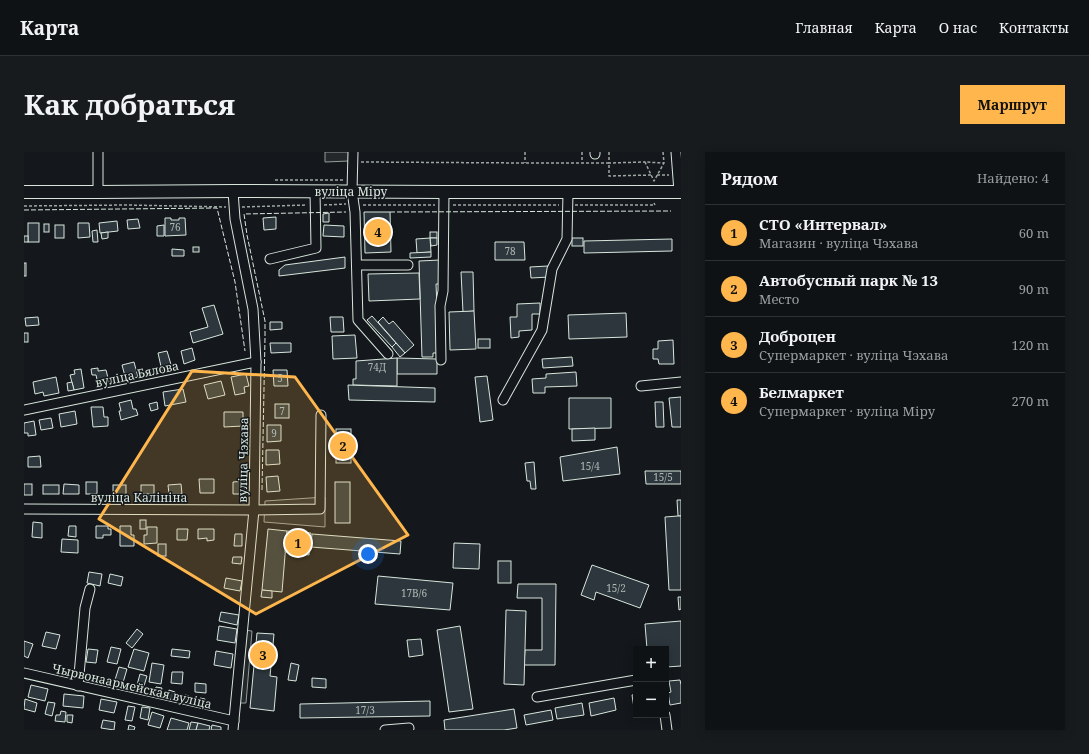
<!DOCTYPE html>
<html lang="ru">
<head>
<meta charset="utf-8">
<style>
	body { margin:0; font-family:"Noto Serif",serif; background:#181b1e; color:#f1f3f6 }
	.controls { position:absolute; right:12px; bottom:12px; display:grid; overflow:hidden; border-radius:0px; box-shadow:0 2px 10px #0003 }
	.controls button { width:36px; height:36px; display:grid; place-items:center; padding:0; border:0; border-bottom:1px solid #2f3234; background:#0f1215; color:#f1f3f6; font:20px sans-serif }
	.you { position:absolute; left:344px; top:402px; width:14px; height:14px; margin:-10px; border:3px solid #fff; border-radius:50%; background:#1a73e8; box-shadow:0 0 0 6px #1a73e833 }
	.badge { display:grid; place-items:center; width:26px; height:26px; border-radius:50%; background:#ffb74d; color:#111; font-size:13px; font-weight:700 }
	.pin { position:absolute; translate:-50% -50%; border:2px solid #fff; box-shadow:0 1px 4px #0006 }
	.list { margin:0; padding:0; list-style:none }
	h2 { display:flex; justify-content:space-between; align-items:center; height:52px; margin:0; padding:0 16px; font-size:17px }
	h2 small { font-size:13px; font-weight:400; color:#9b9ea0 }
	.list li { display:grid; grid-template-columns:26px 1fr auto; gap:12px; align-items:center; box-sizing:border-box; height:56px; padding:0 16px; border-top:1px solid #2f3234 }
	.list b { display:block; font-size:15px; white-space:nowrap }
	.list p { margin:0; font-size:13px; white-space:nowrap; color:#9b9ea0 }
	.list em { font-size:13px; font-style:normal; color:#9b9ea0 }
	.map { position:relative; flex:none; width:657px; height:578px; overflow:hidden; border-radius:0px }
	header { display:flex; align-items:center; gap:24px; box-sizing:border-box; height:56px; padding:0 20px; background:#0f1215; border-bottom:1px solid #2f3234 }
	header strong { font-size:19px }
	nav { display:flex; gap:22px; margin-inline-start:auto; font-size:14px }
	.intro { display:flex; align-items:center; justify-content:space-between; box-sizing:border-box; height:96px; padding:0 24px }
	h1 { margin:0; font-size:28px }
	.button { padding:10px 18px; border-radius:0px; background:#ffb74d; color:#111; font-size:14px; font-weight:700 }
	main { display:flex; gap:24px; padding:0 24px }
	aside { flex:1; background:#0f1215; border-radius:0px; box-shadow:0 2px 10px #0003 }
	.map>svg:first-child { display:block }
	.parking { fill:#24282b; stroke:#939e99 }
	.building { fill:#2c363c; stroke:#d8e6dc }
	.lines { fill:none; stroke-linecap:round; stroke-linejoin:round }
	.minor-casing { stroke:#d8e6dc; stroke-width:11 }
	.major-casing { stroke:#d8e6dc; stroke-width:14 }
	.path { stroke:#9da8a2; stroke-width:1.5; stroke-dasharray:3 2; stroke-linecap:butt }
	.minor { stroke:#14181c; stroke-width:9 }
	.major { stroke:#14181c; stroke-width:12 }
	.fence { stroke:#d8e6dc; stroke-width:1; stroke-dasharray:5 2; stroke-linecap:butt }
	.marked { fill:#ffb74d; fill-opacity:0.2; stroke:#ffb74d; stroke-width:3; stroke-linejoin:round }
	.labels { text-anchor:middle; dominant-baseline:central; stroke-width:3; stroke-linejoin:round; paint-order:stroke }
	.number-label { font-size:10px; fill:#adbab4 }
	.street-label { font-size:12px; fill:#d8e6dc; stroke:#14181c }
</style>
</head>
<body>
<header>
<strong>Карта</strong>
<nav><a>Главная</a><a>Карта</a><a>О нас</a><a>Контакты</a></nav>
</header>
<div class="intro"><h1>Как добраться</h1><a class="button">Маршрут</a></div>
<main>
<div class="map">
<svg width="657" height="578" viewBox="0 0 657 578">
	<rect width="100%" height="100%" fill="#14181c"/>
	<g class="parking">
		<path d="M301,0h24v9l-24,1z"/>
		<path d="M301,345v30l-61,-5 1,-21z"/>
		<path d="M220,478l8,1 -6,72h-9z"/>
	</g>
	<g class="building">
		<path d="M340,60h26l1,40 -26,1z"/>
		<path d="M305,61v9h-6v-8z"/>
		<path d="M252,65v12l-12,1 -1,-12z"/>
		<path d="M141,66h6v2h8v-2h6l1,17 -21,1z"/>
		<path d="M114,67l2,9 -12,1 -1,-9z"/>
		<path d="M93,69l1,10 -18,2 -1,-10z"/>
		<rect x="4" y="71" width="11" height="19"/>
		<path d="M54,71h11l1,14 -12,1z"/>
		<rect x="20" y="72" width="5" height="8"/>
		<rect x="31" y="73" width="9" height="13"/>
		<path d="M140,73v11h-7v-10z"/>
		<path d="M300,73l20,1v11l-21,-1z"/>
		<path d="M73,78l1,12h-5l-1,-11z"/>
		<path d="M84,80v6l-6,1 -1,-6z"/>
		<rect x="406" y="80" width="7" height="6"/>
		<rect x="0" y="84" width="4" height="6"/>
		<path d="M406,86h7v7l-6,1z"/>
		<path d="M406,86l1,14 -14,1 -1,-14z"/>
		<rect x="548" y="86" width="11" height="8"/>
		<path d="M648,87v12l-88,2v-12z"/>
		<path d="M471,90h29l1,18h-30z"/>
		<rect x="169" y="95" width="6" height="5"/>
		<path d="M148,97l12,1v6h-12z"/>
		<path d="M407,100v5l-21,1v-5z"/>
		<path d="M321,105v11l-66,8v-6l6,-5z"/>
		<path d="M416,108l1,24h-5l3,69h-6v4h-11l-3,-96z"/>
		<rect x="0" y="111" width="2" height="13"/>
		<path d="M524,114l1,11 -18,1 -1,-11z"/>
		<path d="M437,120h12l1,39 -11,1z"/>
		<path d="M395,121l1,26 -51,2 -1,-27z"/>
		<path d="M516,151v11h-8v16l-13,1v6l-8,1 -1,-21h7v-13z"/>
		<path d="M190,153l9,29 -30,9 -3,-11 18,-5 -6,-19z"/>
		<path d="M450,159l2,38 -26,1 -1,-38z"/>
		<path d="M602,161l1,24 -58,2 -1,-24z"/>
		<path d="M348,164l24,27 -4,4 -25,-27z"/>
		<path d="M14,165l1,8 -13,1 -1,-8z"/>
		<path d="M306,165h13l1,15h-13z"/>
		<path d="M359,165l6,7 4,-3 21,24 -9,8 -27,-31z"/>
		<path d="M246,170h12v7l-12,1z"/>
		<rect x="0" y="181" width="4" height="9"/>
		<path d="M331,183l2,23 -24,1 -1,-23z"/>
		<rect x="454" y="187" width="12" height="9"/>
		<path d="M649,188l1,24h-15l-1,-5h-5v-10h5v-8z"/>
		<path d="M246,191h21v9l-20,1z"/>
		<path d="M372,191l9,10 -5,4 -8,-10z"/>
		<path d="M168,196l3,12 -11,4 -3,-13z"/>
		<path d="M143,199l5,17 -10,3 -4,-18z"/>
		<path d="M548,205l1,9 -30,2 -1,-9z"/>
		<path d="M373,206l40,1v15h-40z"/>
		<path d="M373,206v28l-44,-1v-6h3v-18z"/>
		<path d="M110,210l4,15 -12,3 -4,-15z"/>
		<path d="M74,216v3l8,-1 3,12 -11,2 -2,-9h-4l-1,-6z"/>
		<path d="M57,217l3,19 -10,2 -4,-15 5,-1 -1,-4z"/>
		<path d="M249,218h14l1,16h-14z"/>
		<path d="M552,220l1,14 -32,1v6h-12l-1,-14 14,-1v-4z"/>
		<path d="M222,222l3,12 -5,1 1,6 -10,2 -4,-18z"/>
		<path d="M463,224l6,44 -13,2 -5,-45z"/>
		<path d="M32,225l3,16 -15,3 -1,-4 -8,2 -2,-12z"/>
		<path d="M197,229l4,14 -17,4 -4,-14z"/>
		<path d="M48,230l2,8 -6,1 -1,-8z"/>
		<path d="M324,233l87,3v14l-86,-2z"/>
		<path d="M159,237l3,13 -21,4 -2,-14z"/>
		<path d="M657,245v30h-9l-3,-29z"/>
		<path d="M545,246h42v30l-42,1z"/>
		<path d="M107,248l2,9h3l2,6 -17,5 -2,-9h2l-2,-8z"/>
		<path d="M133,250l1,7 -7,2 -2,-7z"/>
		<path d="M631,250h8l1,25h-8z"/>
		<rect x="251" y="252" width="14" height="14"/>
		<path d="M67,255h12l1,10h4v9l-15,1z"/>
		<path d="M51,259l2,13 -16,3 -2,-13z"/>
		<path d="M200,260h19v14l-19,1z"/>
		<path d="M27,266l2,10 -12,2 -2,-10z"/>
		<path d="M10,269l2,14 -8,1v-3h-4v-10z"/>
		<path d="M243,273h14v16l-14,1z"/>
		<path d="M571,276v12l-23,1v-12z"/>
		<rect x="312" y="277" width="15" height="34"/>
		<path d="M593,295l3,27 -57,7 -3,-24z"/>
		<path d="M242,298h13l1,14 -14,1z"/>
		<path d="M16,304l1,11h-13v-10z"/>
		<path d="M510,310l2,27h-5l-1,-8h-3l-2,-18z"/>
		<path d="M621,319h36v13h-35z"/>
		<path d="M254,324l2,15 -13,1 -1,-15z"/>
		<path d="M175,327h15v14h-14z"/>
		<path d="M221,329v13h-12v-12z"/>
		<rect x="62" y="330" width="11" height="12"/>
		<rect x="311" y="330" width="15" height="41"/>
		<rect x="0" y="332" width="8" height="11"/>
		<path d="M40,332l15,1v9h-16z"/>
		<path d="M157,332l1,10h-13l-1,-9z"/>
		<rect x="19" y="333" width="16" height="9"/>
		<rect x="89" y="333" width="13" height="10"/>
		<rect x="117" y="333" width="13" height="9"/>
		<path d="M653,348h4v16h-3z"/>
		<path d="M654,364h3v74h-12l-4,-73z"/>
		<rect x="116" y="368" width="6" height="9"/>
		<path d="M9,370l9,1v15l-10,-1z"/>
		<path d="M45,374h7v11l-8,-1z"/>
		<path d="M72,374h12v3h3v6h-8v3h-7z"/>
		<path d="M96,374h11v9h3v11h-14z"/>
		<path d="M123,375h10v16l-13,1v-9h3z"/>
		<path d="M153,377h11l-1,11h-10z"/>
		<path d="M174,377h16v11l-7,1v-3l-9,1z"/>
		<path d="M244,377l19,2 -5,61 -20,-2z"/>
		<path d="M263,379l24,2 -2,22 -24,-3z"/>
		<path d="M211,382h7v12h-8z"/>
		<path d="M288,382l89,7 -1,13 -89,-7z"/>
		<path d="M38,387l16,1v13l-17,-1z"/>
		<path d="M430,391l26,1 -1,25 -26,-1z"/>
		<rect x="134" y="392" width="8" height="12"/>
		<path d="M209,405h9l-1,7 -9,-1z"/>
		<rect x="474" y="409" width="13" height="22"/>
		<path d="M568,413l57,20 -9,23 -44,-16 -2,8 -13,-5z"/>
		<path d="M65,420l13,2 -2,12 -13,-3z"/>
		<path d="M86,422l13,3 -2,9 -13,-3z"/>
		<path d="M354,424l75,7 -3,27 -75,-6z"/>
		<path d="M202,426l16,3 -2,10 -16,-3z"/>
		<path d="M494,432h38l-1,81h-31l1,-15h17v-52h-25z"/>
		<path d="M238,438l10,1v7l-11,-1z"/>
		<path d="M654,445h3v12l-2,1z"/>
		<path d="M482,458l20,1 -2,74 -20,-1z"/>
		<path d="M197,460l18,3 -2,10 -18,-4z"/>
		<path d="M657,469v45l-15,1v-18h-19l-2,-25z"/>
		<path d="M195,474l18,3 -2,14 -18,-3z"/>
		<path d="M436,474l13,83 -24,3 -12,-82z"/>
		<path d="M113,477l6,5 -11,14 -6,-5z"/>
		<path d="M22,480l14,3 -4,14 -14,-3z"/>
		<path d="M233,481l17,1 -4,42 7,1 -3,34 -24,-3z"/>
		<path d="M397,487l2,16 -14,2 -2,-17z"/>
		<path d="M0,489l9,3 -5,14 -4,-2z"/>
		<path d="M87,495l10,2 -4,15 -10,-2z"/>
		<path d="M64,497l10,1 -2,13 -10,-1z"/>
		<path d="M110,497l15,4 -5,18 -16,-4z"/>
		<path d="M148,497l18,2 -1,7 -18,-2z"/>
		<path d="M192,499l17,3 -2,14 -17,-3z"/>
		<path d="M128,511l12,2 -3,19 -12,-2z"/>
		<path d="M267,511l8,2 -3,16 -8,-1z"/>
		<path d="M95,515l8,2 -5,17 -8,-3z"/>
		<path d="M148,520h11l-1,12 -11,-1z"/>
		<path d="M116,522l7,2 -3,10 -7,-1z"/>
		<path d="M288,526l14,1v9l-14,-1z"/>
		<path d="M656,528l1,5v18l-11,2 -2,-12 3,-1 -2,-11z"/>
		<path d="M171,531l11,1v9l-11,-1z"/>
		<path d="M7,533l17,4 -3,12 -17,-4z"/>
		<path d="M132,535l6,1 -2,8 -6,-1z"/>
		<path d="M145,538l6,2 -2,8 -6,-2z"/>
		<path d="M40,542l20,2 -1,12 -20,-2z"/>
		<path d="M612,542v14h-2l-2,-13z"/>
		<path d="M161,543l4,1 -1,8 -4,-1z"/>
		<path d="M176,546l5,1v9l-6,-1z"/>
		<path d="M590,546l2,12 -25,6 -2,-13z"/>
		<path d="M1,547l12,4 -2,9 -11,-3z"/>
		<path d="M77,547l16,3 -3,11 -15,-3z"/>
		<path d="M406,549v15l-130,2v-14z"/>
		<path d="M24,550l7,1 -3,13 -7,-2z"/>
		<path d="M558,551l2,12 -27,4 -2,-11z"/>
		<path d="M104,554l7,1 -3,14 -7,-1z"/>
		<path d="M118,555l8,1 -2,12 -8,-2z"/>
		<path d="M490,557l3,19 -13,2h-59l-1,-10z"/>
		<path d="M527,558l2,10 -27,5 -2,-10z"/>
		<path d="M37,559l5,1 -1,10 -10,-1 1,-6h4z"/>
		<path d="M128,560l12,4 -4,12 -12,-3z"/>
		<path d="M43,563h6l-1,8 -5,-1z"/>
		<path d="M147,566l18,5 -2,7h-20z"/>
		<path d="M79,568l12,2 -1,8 -13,-2z"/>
		<path d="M167,570l7,1 -2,7h-7z"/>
		<path d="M174,571l12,3 -1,4h-13z"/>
		<path d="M105,573l6,2 -1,3h-6z"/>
		<path d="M188,573l9,2v3h-10z"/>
	</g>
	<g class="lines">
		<defs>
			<g id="minor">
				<path d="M329,0l-1,39 3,21 3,108 30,34"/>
				<path d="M652,0l3,40"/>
				<path d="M571,2v-2"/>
				<path d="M209,39l2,28 18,90 3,53 -2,148 -21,220"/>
				<path d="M74,40v-40"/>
				<path d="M246,107l46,-11 -1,-57"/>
				<path d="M333,113h51"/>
				<path d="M417,208l-1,-54 3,-15 1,-99"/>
				<path d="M617,234l40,-4"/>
				<path d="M479,248l39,-70 10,-61 15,-30 1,-47"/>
				<path d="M0,258l232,-48"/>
				<path d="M0,357l230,1 66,-1 1,-94"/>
				<path d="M0,521l210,48"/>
				<path d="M54,534l7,-78 5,-19"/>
				<path d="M513,545l99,-17"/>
				<path d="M641,563l2,15"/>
				<path d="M361,578l24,-2"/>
			</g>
			<path id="major" d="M0,40h74l135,-1 211,1h237"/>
		</defs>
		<use href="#minor" class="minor-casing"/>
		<use href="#major" class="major-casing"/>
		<g class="path">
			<path d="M501,0v11"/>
			<path d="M558,0v10"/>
			<path d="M585,0v11l36,-1"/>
			<path d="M639,0l1,11 -10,18 -9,-19 19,1"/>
			<path d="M337,10l164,1h84v13l43,-1"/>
			<path d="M633,23h12"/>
			<path d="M251,28h69"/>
			<path d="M300,53l22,-1"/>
			<path d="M339,53h72"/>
			<path d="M429,53h106"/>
			<path d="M551,53h80l-1,-2"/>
			<path d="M0,54l102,-1 100,2"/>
			<path d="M218,55l64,-2"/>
		</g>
		<use href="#minor" class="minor"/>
		<use href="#major" class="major"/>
		<g class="fence">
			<path d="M0,58l193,-2 18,74 10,69"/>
			<path d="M366,60l281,-1"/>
			<path d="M238,338l3,-152v-17l-18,-86 -3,-21 102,-2"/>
		</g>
	</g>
	<path class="marked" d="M168,219l103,6 113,158 -152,79 -157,-95z"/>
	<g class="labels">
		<g class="number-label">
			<text x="151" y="75">76</text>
			<text x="486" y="99">78</text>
			<text x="353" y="215">74Д</text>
			<text x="256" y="226">5</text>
			<text x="258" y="259">7</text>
			<text x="250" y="281">9</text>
			<text x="566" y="314">15/4</text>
			<text x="639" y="325">15/5</text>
			<text x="592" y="436">15/2</text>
			<text x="390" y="441">17В/6</text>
			<text x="341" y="558">17/3</text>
		</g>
		<g class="street-label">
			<text x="327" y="39">вуліца Міру</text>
			<text transform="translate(113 222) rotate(-12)">вуліца Бялова</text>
			<text transform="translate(219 308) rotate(-89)">вуліца Чэхава</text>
			<text x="115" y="345">вуліца Калініна</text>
			<text transform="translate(108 534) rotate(13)">Чырвонаармейская вуліца</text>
		</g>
	</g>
</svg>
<div class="controls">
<button>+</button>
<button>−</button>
</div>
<div class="you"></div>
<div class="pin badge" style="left:274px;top:391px">1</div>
<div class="pin badge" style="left:319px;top:294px">2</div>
<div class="pin badge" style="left:239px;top:503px">3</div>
<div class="pin badge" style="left:354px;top:80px">4</div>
</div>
<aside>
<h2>Рядом<small>Найдено: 4</small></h2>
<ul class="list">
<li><span class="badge">1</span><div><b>СТО «Интервал»</b><p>Магазин · вуліца Чэхава</p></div><em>60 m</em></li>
<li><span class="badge">2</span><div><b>Автобусный парк № 13</b><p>Место</p></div><em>90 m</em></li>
<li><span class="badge">3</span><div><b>Доброцен</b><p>Супермаркет · вуліца Чэхава</p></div><em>120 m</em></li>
<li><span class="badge">4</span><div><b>Белмаркет</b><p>Супермаркет · вуліца Міру</p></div><em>270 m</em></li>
</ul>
</aside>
</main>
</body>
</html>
